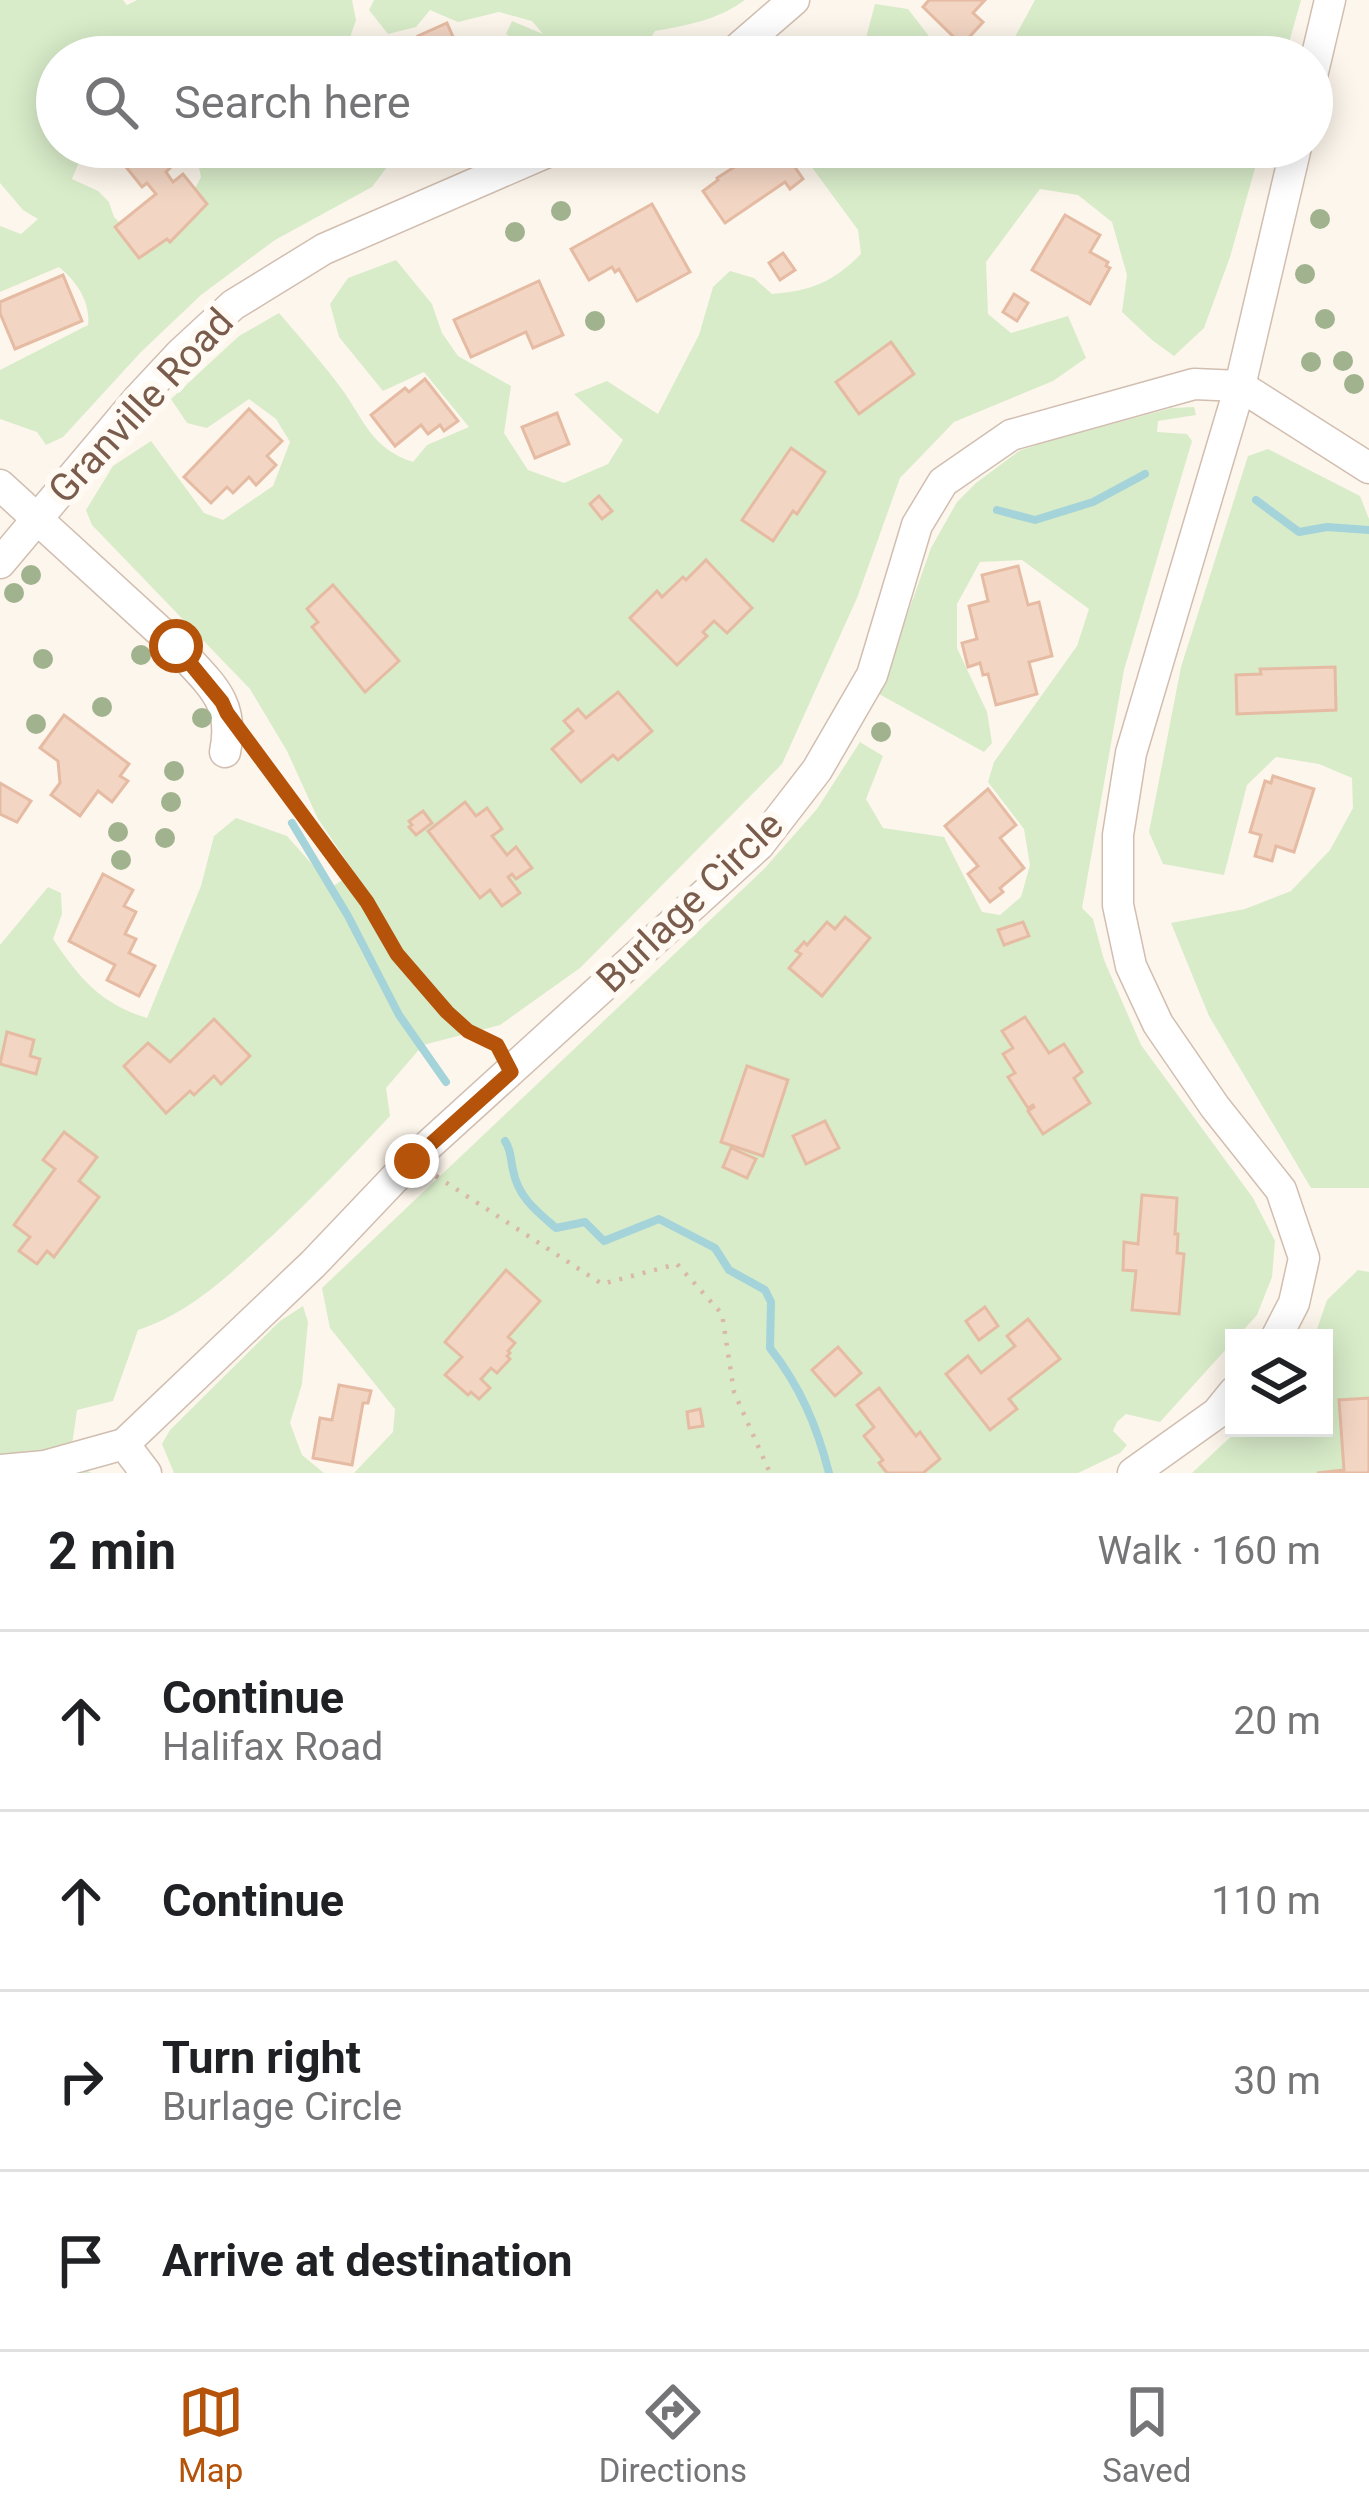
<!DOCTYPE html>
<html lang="en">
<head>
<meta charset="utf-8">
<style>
	body { margin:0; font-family:Roboto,sans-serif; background:#f6f6f6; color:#202124 }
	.controls { position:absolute; right:36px; bottom:36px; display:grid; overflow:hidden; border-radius:0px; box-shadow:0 6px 30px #0003 }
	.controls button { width:108px; height:108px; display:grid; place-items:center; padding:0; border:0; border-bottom:3px solid #e0e0e0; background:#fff; color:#202124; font:60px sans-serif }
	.stop { position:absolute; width:36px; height:36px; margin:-27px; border:9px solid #b45309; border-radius:50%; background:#fff }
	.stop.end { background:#b45309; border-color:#fff; box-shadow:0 3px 12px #0008 }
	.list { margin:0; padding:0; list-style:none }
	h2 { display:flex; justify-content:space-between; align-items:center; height:156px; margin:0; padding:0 48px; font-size:51px }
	h2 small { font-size:39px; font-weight:400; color:#757577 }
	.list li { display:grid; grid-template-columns:78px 1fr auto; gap:36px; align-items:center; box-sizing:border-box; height:180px; padding:0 48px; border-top:3px solid #e0e0e0 }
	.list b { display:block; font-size:45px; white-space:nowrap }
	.list p { margin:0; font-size:39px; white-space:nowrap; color:#757577 }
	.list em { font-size:39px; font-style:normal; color:#757577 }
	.icon { flex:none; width:66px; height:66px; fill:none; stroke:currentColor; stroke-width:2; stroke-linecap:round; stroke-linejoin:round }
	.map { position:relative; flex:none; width:1369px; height:1473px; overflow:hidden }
	.search { position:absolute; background:#fff; box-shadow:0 6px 30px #0003; left:36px; right:36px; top:36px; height:132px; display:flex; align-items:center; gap:30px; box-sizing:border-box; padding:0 42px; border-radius:66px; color:#757577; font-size:45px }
	.sheet { height:876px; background:#fff }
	nav { display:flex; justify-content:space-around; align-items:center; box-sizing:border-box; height:168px; border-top:3px solid #e0e0e0; background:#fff; font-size:33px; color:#757577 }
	nav a { display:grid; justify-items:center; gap:6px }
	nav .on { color:#b45309 }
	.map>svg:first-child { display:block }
	.green { fill:#d8ecc9 }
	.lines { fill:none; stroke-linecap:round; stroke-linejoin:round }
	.stream { stroke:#a5d3da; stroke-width:8 }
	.building { fill:#f3d5c3; stroke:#e6bba3; stroke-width:3 }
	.minor-casing { stroke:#d1beb0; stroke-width:33 }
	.path { stroke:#d9b8a5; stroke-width:4.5; stroke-dasharray:3 9; stroke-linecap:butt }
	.minor { stroke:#fff; stroke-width:30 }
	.tree { fill:#a0b28e }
	.route { stroke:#b45309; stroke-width:15 }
	.labels { text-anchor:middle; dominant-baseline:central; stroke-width:12; stroke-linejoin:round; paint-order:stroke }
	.street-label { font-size:39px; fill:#7a5c4d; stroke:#fffaf3 }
</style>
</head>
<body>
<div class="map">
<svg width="1369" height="1473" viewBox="0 0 1369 1473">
	<rect width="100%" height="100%" fill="#fdf6ec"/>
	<g class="green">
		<path d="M0,0h123l4,5 10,-5h215l4,20 -11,32 -9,5h-279v90h28l-13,32 26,12 11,11 5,15 21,22 50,-31 16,-31 -6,-30 -49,10 -26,-10h277l2,4 -27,36 -97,53 -74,55 -60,57 -78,85 -17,8 -9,-13 -37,-13v-49l88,-45c3,-23 -12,-44 -29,-58l-59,25v-66l21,8 17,-15 -15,-9 -23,-27z"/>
		<path d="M374,0h371c-27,20 -57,25 -90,31l-16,26h-63l-1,-4c-32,11 -44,-3 -69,-19l6,-13 31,13 -11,-13 -33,-9 -41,10 -28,-12 -14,17 -28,7 -19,-24z"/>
		<path d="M1035,0h266l-16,57h-281z"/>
		<path d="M875,4l33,5 37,48h-68l-11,-19z"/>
		<path d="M797,147h34l33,12 25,-12h372l-31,110 -26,71 -30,28 -22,-16 -30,-28 5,-37 -15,-53 -34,-27 -38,-6 -54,73 2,52 23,19 57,-17 18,42 -33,23 -99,41 -54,56 -43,120 -75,166 -202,204 -80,57 -77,20 -37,43 4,28c-38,41 -77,81 -117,119 -41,37 -82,78 -135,95l-25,71 -36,9 -7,49 21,14h-91v-528l48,-58 13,6 1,21 -9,25c26,39 48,65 94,79l54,-132 13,-50 22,-18 51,18 45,51 22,-15 -36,-53 -31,-68 -37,-62 -158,-164 -6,-15 27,-44 38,-25 53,72 19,7 50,-34 17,-44 -14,-23 -27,-20 -42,29 -20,-5 -16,-24 68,-63 40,-23c21,25 43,49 62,75 24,33 30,60 72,74l14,-17 42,-18 -45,-55 -41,19 -44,-54 -9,-33 18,-26 48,-18 36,44 10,29 16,23 53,30 -7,47 24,37 36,13 44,-19 15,-24 -49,-46 33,-13 51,33 41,-79 14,-48 17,-16 24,7 18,16c39,-3 61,-12 89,-40l-3,-24z"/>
		<path d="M1194,407l2,8 -38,6 -1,11 30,2 5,7 -68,229 -42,238 11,11 11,41 37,85 112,153 22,43 -3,36 -15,38 -97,107 -34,-8 -9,8 -4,9 14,14 -7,8 -42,20h-724l39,-41 2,-23 -65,-81 -8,-40 442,-419 53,-60 43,-67 23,14 -17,43 17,29 61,9 38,75 18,3 21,-18 9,-32 -6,-36 -36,-47 6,-20 83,-116 12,-37 -67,-49 -42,2 -23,42v44l30,64 5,31 -8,9 -105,-58 52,-146 26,-46 19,-19 43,-32 32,-11 121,-32z"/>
		<path d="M1268,449l92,47 9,23v669h-58l-102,-172 -38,-93 74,-14 46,-18 39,-41 23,-42 -1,-30 -33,-14 -43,-7 -29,28 -23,90 -61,-11 -14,-32 32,-165 67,-211z"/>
		<path d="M1358,1270l11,2v201h-177l48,-45h84v-90h-10l13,-38z"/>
		<path d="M303,1306l5,16 -6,62 -12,39 12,32 22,18h-150l-12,-29 8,-14 110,-109z"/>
	</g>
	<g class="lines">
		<g class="stream">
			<path d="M1256,500l43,32 28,-5 42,3"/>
			<path d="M997,510l38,10 58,-18 52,-28"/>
			<path d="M292,823l56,93 51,99 47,67"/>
			<path d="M505,1141c7,11 5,17 8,29 5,27 23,41 43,58l29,-6 19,19 55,-22 56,29 14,22 36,20 6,12 -1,46c30,38 47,78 59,125"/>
		</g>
	</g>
	<g class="building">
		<path d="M929,0h56l-12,13 10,9 -21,23 -39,-38z"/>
		<path d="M447,23l13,30 -9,4h-44l17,-8 -6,-13z"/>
		<path d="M110,147h45l16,20 -5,5 7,10 10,-8 24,30 -37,38 -3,-3 -28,19 -24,-31 41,-33 -9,-11 -5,4z"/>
		<path d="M766,147h15l22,32 -13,10 -5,-7 -60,41 -22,-32 15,-11 -1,-2z"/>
		<path d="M652,204l38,68 -53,29 -18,-32 -4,3 -3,-5 -23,13 -18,-31z"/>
		<path d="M1065,215l35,20 -10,17 18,10 -2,4 4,2 -20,36 -58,-34z"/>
		<path d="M783,253l12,17 -15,10 -11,-17z"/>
		<path d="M63,275l19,46 -67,28 -15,-36v-11z"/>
		<path d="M539,281l24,54 -30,13 -7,-16 -55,25 -17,-37z"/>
		<path d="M1014,294l14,9 -11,18 -14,-9z"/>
		<path d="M891,342l23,32 -55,40 -23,-32z"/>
		<path d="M425,379l33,42 -14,10 -4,-6 -12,9 -7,-9 -26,21 -24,-31 34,-27 4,4z"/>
		<path d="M249,409l33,32 -15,15 9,9 -20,20 -7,-8 -16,16 -6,-6 -16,16 -27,-26z"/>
		<path d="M557,413l12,31 -34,14 -13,-31z"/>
		<path d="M791,448l34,24 -28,42 -4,-3 -20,30 -31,-21z"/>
		<path d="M599,496l13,15 -10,8 -12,-15z"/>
		<path d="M706,560l46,48 -25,25 -13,-12 -11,11 4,4 -30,29 -47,-47 27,-27 5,6 21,-20 3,3z"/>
		<path d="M1018,566l10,39 11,-3 13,54 -23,6 8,32 -41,11 -8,-31 -5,1 -3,-12 -12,4 -6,-24 15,-4 -8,-33 19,-5 -6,-26z"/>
		<path d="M333,585l66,76 -34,31 -53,-65 6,-5 -11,-13z"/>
		<path d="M1335,667l1,43 -99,4 -1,-39 25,-1 -1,-5z"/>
		<path d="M618,692l34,39 -34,29 -5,-5 -32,27 -29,-33 21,-18 -9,-10 14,-12 8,9z"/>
		<path d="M64,715l65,49 -9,12 8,5 -16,21 -14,-11 -18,25 -29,-21 9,-12 -2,-22 -18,-13z"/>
		<path d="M1273,776l41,13 -20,63 -18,-6 -4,15 -17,-5 6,-21 -11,-3 15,-51 6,2z"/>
		<path d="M0,783l31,18 -14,21 -17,-8z"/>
		<path d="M988,789l28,36 -16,13 24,30 -24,20 3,4 -13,10 -22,-28 10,-8 -33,-40z"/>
		<path d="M465,802l11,14 11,-8 15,21 -10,7 15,19 9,-8 16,21 -16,11 -4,-5 -4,3 12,16 -18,13 -12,-16 -10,8 -52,-67z"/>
		<path d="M423,811l9,12 -16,12 -7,-8 3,-2 -3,-4z"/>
		<path d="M103,874l30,16 -9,16 12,6 -11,22 11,5 -7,14 26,13 -16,30 -32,-16 8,-15 -46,-24z"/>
		<path d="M845,917l25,21 -48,58 -33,-28 12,-14 -5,-3 8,-9 3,3 20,-23 8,7z"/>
		<path d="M1023,922l6,14 -25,9 -6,-15z"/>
		<path d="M1025,1017l24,36 15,-9 18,28 -8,6 16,25 -47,31 -15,-23 6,-4 -1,-2 -5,3 -20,-31 7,-4 -12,-19 10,-6 -11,-17z"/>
		<path d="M214,1019l36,37 -29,28 -7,-8 -20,19 -4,-4 -24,22 -42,-47 24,-23 22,19z"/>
		<path d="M7,1032l27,8 -4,16 10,3 -4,15 -36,-10z"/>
		<path d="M747,1066l41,14 -25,76 -42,-14z"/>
		<path d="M825,1121l14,27 -33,16 -13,-28z"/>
		<path d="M64,1132l33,25 -18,24 20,16 -45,60 -7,-6 -10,13 -18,-13 11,-14 -16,-12 41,-56 -12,-9z"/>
		<path d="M731,1148l25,11 -9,19 -24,-11z"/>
		<path d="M1142,1195l35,3 -2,36h3l-1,19 7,1 -5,60 -47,-4 4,-39 -13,-1 1,-28 14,2z"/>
		<path d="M506,1270l34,31 -32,36 7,6 -7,8 2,2 -3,3 3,3 -13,14 -6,-5 -10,11 9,9 -11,11 -8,-7 -3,3 -23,-20 17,-18 -17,-15z"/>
		<path d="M985,1307l13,19 -19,14 -13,-19z"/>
		<path d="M1028,1319l32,40 -51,40 8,10 -27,21 -44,-56 22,-18 13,17 34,-27 -8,-10z"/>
		<path d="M838,1347l23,26 -26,23 -23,-26z"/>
		<path d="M339,1385l32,6 -3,12h-5l-11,62 -39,-7 7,-40 12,2z"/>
		<path d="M879,1388l37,48 4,-4 20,27 -17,14h-36l-8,-10 4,-3 -19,-24 10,-9 -17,-22z"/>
		<path d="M1369,1398v75h-52l27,-3 -5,-70z"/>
		<path d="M700,1409l3,17 -14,2 -2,-16z"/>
	</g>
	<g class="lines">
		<defs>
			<g id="minor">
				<path d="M728,57l66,-57"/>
				<path d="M1312,76l18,-76"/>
				<path d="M0,485l176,161c32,37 60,54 49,106"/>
				<path d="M0,563l139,-165 42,-45 52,-48 91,-56 235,-102"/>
				<path d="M1276,1338l18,-35 10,-45 -23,-68 -66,-83 -57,-83 -27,-58 -13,-61v-70l13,-82 109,-367 56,-239"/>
				<path d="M0,1470l45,-4 79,-22"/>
				<path d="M146,1473l-22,-29 189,-180 98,-103 348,-316 58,-75 55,-95 45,-150 26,-43 68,-47 183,-51 46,2 129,82"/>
				<path d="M1133,1473l84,-60 17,-21"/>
			</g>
		</defs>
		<use href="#minor" class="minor-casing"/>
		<g class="path">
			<path d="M253,747l114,155 30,52 71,77 29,15"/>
			<path d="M436,1176l166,108 75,-20 45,50 12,78 36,81"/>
		</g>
		<use href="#minor" class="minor"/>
	</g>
	<g class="tree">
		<circle cx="561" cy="211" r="10"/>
		<circle cx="1320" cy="219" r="10"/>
		<circle cx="515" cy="232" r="10"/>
		<circle cx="1305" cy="274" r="10"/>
		<circle cx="1325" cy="319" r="10"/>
		<circle cx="595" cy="321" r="10"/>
		<circle cx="1343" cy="361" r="10"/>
		<circle cx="1311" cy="362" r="10"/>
		<circle cx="1354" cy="384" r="10"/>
		<circle cx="31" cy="575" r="10"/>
		<circle cx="14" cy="593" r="10"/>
		<circle cx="141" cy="655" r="10"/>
		<circle cx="43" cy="659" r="10"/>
		<circle cx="102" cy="707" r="10"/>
		<circle cx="202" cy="718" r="10"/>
		<circle cx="36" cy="724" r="10"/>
		<circle cx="881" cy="732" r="10"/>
		<circle cx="174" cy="771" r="10"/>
		<circle cx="171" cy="802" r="10"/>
		<circle cx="118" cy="832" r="10"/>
		<circle cx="165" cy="838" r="10"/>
		<circle cx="121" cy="860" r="10"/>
	</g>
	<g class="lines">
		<path class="route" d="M176,646l46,56 5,11 140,189 30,52 50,58 21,19 29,14 14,27 -99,89"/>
	</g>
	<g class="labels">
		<g class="street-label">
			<text transform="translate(141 406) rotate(-47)">Granville Road</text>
			<text transform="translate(690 902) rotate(-44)">Burlage Circle</text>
		</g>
	</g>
</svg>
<div class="controls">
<button><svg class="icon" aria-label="layers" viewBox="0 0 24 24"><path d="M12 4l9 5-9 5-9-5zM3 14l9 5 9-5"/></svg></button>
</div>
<div class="stop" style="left:176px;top:646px"></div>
<div class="stop end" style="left:412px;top:1161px"></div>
<div class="search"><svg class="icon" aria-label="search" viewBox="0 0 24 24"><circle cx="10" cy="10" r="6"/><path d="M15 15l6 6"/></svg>Search here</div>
</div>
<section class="sheet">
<h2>2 min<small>Walk · 160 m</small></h2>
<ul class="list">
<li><svg class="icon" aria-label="ahead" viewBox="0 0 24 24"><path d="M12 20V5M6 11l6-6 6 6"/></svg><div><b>Continue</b><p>Halifax Road</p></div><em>20 m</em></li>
<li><svg class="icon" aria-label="ahead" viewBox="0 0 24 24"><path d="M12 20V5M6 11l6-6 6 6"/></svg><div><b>Continue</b></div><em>110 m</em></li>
<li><svg class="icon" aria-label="right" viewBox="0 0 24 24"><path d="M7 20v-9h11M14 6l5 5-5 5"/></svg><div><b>Turn right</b><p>Burlage Circle</p></div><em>30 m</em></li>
<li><svg class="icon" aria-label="arrive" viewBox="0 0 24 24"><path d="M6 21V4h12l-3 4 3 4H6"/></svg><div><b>Arrive at destination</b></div></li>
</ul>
</section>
<nav>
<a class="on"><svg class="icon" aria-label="map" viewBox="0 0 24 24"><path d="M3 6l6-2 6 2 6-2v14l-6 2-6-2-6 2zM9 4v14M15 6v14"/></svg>Map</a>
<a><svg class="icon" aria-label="directions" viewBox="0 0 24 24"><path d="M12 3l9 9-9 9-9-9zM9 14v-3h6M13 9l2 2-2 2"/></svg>Directions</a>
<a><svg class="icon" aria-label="saved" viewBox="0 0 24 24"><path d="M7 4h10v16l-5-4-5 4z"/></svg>Saved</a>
</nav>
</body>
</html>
